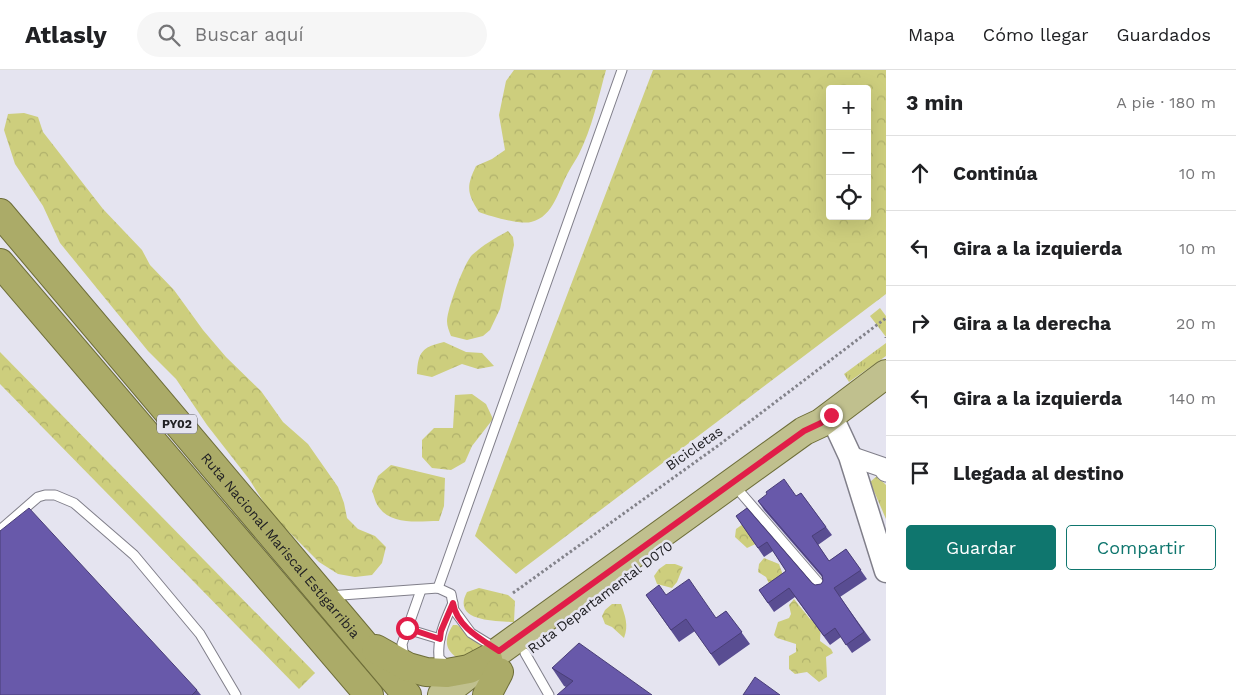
<!DOCTYPE html>
<html lang="es">
<head>
<meta charset="utf-8">
<style>
	body { margin:0; font-family:"Work Sans",sans-serif; background:#f6f6f6; color:#202124 }
	.controls { position:absolute; right:15px; top:15px; display:grid; overflow:hidden; border-radius:5px; box-shadow:0 5px 20px #0002 }
	.controls button { width:45px; height:45px; display:grid; place-items:center; padding:0; border:0; border-bottom:1px solid #e0e0e0; background:#fff; color:#202124; font:25px sans-serif }
	.stop { position:absolute; width:15px; height:15px; margin:-11px; border:4px solid #e11d48; border-radius:50%; background:#fff }
	.stop.end { background:#e11d48; border-color:#fff; box-shadow:0 1px 5px #0008 }
	.list { margin:0; padding:0; list-style:none }
	h2 { display:flex; justify-content:space-between; align-items:center; height:65px; margin:0; padding:0 20px; font-size:21px }
	h2 small { font-size:16px; font-weight:400; color:#757577 }
	.list li { display:grid; grid-template-columns:32px 1fr auto; gap:15px; align-items:center; box-sizing:border-box; height:75px; padding:0 20px; border-top:1px solid #e0e0e0 }
	.list b { display:block; font-size:19px; white-space:nowrap }
	.list em { font-size:16px; font-style:normal; color:#757577 }
	.actions { display:flex; gap:10px; padding:15px 20px }
	.actions a { flex:1; padding:11px 0; border:1px solid #0f766e; border-radius:5px; text-align:center; font-size:18px; color:#0f766e }
	.actions .main { background:#0f766e; color:#fff }
	.icon { flex:none; width:28px; height:28px; fill:none; stroke:currentColor; stroke-width:2; stroke-linecap:round; stroke-linejoin:round }
	.map { position:relative; flex:none; width:886px; height:625px; overflow:hidden }
	header { display:flex; align-items:center; gap:30px; box-sizing:border-box; height:70px; padding:0 25px; background:#fff; border-bottom:1px solid #e0e0e0 }
	header strong { font-size:24px }
	nav { display:flex; gap:28px; margin-inline-start:auto; font-size:18px }
	.search { width:350px; height:45px; background:#f6f6f6; display:flex; align-items:center; gap:12px; box-sizing:border-box; padding:0 18px; border-radius:28px; color:#757577; font-size:19px }
	main { display:flex }
	aside { flex:1; background:#fff }
	.map>svg:first-child { display:block }
	.forest { fill:url(#forest-crowns); fill-rule:evenodd }
	.park { fill:url(#park-tufts) }
	.lines { fill:none; stroke-linecap:round; stroke-linejoin:round }
	.service-casing { stroke:#807f8a; stroke-width:11 }
	.minor-casing { stroke:#807f8a; stroke-width:21 }
	.tertiary-casing { stroke:#807f8a; stroke-width:25 }
	.primary-casing { stroke:#6d6d38; stroke-width:30 }
	.trunk-casing { stroke:#6d6d38; stroke-width:30 }
	.path { stroke:#83838b; stroke-width:3; stroke-dasharray:2.5 2.5; stroke-linecap:butt }
	.service { stroke:#fff; stroke-width:9 }
	.minor { stroke:#fff; stroke-width:19 }
	.tertiary { stroke:#fff; stroke-width:22 }
	.primary { stroke:#c0c08e; stroke-width:28 }
	.trunk { stroke:#abab68; stroke-width:28 }
	.wall { fill:#594d92 }
	.building { fill:#6859aa; stroke:#493e77 }
	.route { stroke:#e11d48; stroke-width:6 }
	.labels { text-anchor:middle; dominant-baseline:central; stroke-width:5; stroke-linejoin:round; paint-order:stroke }
	.shield { fill:#e5e4f0; stroke:#5b5b61; stroke-width:1 }
	.shield-label { font-size:12px; font-weight:bold; fill:#202024 }
	.street-label { font-size:14px; fill:#202024; stroke:#e5e4f0 }
</style>
</head>
<body>
<header>
<strong>Atlasly</strong>
<div class="search"><svg class="icon" aria-label="search" viewBox="0 0 24 24"><circle cx="10" cy="10" r="6"/><path d="M15 15l6 6"/></svg>Buscar aquí</div>
<nav><a>Mapa</a><a>Cómo llegar</a><a>Guardados</a></nav>
</header>
<main>
<div class="map">
<svg width="886" height="625" viewBox="0 0 886 625">
	<defs>
		<pattern id="forest-crowns" width="20" height="18" patternUnits="userSpaceOnUse" patternTransform="scale(1.25)"><rect width="20" height="18" fill="#cdce7d"/><path d="M2 6a3 3 0 1 1 6 0M12 15a3 3 0 1 1 6 0" fill="none" stroke="#b0b16c"/></pattern>
		<pattern id="park-tufts" width="24" height="20" patternUnits="userSpaceOnUse" patternTransform="scale(1.25)"><rect width="24" height="20" fill="#cdce7d"/><path d="M3 7l-1-3M5 7V3M7 7l1-3M15 17l-1-3M17 17v-4M19 17l1-3" fill="none" stroke="#b0b16c"/></pattern>
	</defs>
	<rect width="100%" height="100%" fill="#e5e4f0"/>
	<g class="forest">
		<path d="M514,0h92c-8,29 -14,58 -27,84 -3,6 -7,11 -10,17 -10,17 -15,46 -38,51 -10,3 -42,-6 -52,-10 -12,-19 -13,-25 -3,-46l16,-7 13,-9 -6,-35 7,-34z"/>
		<path d="M653,0h233v224l-370,280 -41,-38zM830,19h37v127h-37z"/>
		<path d="M24,43l14,4 5,15 60,77 39,41 8,15 24,25 29,40 23,27 35,34 22,31 25,22 30,43 6,16 3,15 11,11 17,7 11,11 -4,16 -10,12 -17,2 -17,-3 -19,-12 -39,-39 -12,-14 -19,-30 -42,-54 -31,-46 -28,-28 -88,-108 -17,-37 -28,-42 -11,-34 4,-16z"/>
		<path d="M508,161l5,6 1,8 -14,64 -10,21 -7,6 -16,4 -16,-4c-2,-5 -4,-10 -4,-15 0,-12 17,-58 25,-66 11,-10 23,-17 36,-24z"/>
		<path d="M444,272l22,10 16,1 12,13 -16,3 -16,-5 -30,13 -15,-3c1,-22 5,-27 27,-32z"/>
		<path d="M0,282l315,321 -16,16 -299,-305z"/>
		<path d="M472,324l14,10 7,15 -21,27 -7,16 -14,8 -19,-2 -10,-11v-17l12,-12h19l2,-33z"/>
		<path d="M391,395l54,13 -1,28 -5,15c-21,0 -48,5 -61,-15 -3,-4 -4,-11 -6,-15l6,-15z"/>
		<path d="M743,454l19,17 -15,7 -12,-11 1,-8z"/>
		<path d="M764,488l15,6 4,11 -10,17 -7,-15 -8,-5 1,-8z"/>
		<path d="M666,494h9l8,3 -6,15 -5,6 -15,-4 -3,-8 5,-7z"/>
		<path d="M479,518l29,7 7,6 -1,21c-18,-1 -63,0 -47,-30z"/>
		<path d="M794,529l16,20 11,6 -1,16 11,8 2,4 -7,4 1,20 -8,5 -12,-10 -12,2 -6,-5v-13l7,-4v-8l-19,-6 -3,-3 4,-13 11,-4 2,-4 -2,-9z"/>
		<path d="M612,534h9c4,12 8,21 3,34l-12,-11 -7,-3 -3,-8 3,-6z"/>
		<path d="M453,555h4l25,18 2,5 -25,11c-15,-9 -15,-20 -6,-34z"/>
	</g>
	<g class="park">
		<path d="M880,238l6,8v21l-16,-21z"/>
		<path d="M886,273v13l-37,26 -5,-8z"/>
		<path d="M877,406l9,9v34l-16,-37z"/>
	</g>
	<g class="lines">
		<defs>
			<g id="service">
				<path d="M740,422l83,96"/>
				<path d="M0,460l38,-33 7,-2h10l19,8 60,52 66,79 36,61"/>
				<path d="M438,518l184,-518"/>
				<path d="M328,526l110,-8 13,6 3,16 17,23 26,16"/>
				<path d="M407,559l33,10"/>
				<path d="M525,583l24,42"/>
				<path d="M404,588l-2,-14 19,-54"/>
				<path d="M447,596l-8,-8c-2,-20 6,-37 14,-55"/>
			</g>
			<path id="minor" d="M850,386l32,11 4,5"/>
			<path id="tertiary" d="M831,345l19,41 36,115"/>
			<path id="primary" d="M442,625l57,-44 305,-220 17,-8 65,-49"/>
			<g id="trunk">
				<path id="s1" d="M0,143l407,482"/>
				<path d="M0,193l369,432"/>
				<path d="M376,579l32,18 18,5 21,1 22,-4 19,-10"/>
				<path d="M487,625l12,-23"/>
			</g>
		</defs>
		<use href="#service" class="service-casing"/>
		<use href="#minor" class="minor-casing"/>
		<use href="#tertiary" class="tertiary-casing"/>
		<use href="#primary" class="primary-casing"/>
		<use href="#trunk" class="trunk-casing"/>
		<g class="path">
			<path d="M886,268v-1"/>
			<path d="M513,523l206,-148 167,-127"/>
		</g>
		<use href="#service" class="service"/>
		<use href="#minor" class="minor"/>
		<use href="#tertiary" class="tertiary"/>
		<use href="#primary" class="primary"/>
		<use href="#trunk" class="trunk"/>
	</g>
	<g class="wall">
		<path d="M801,423l31,42 -14,10 11,16 17,-12 21,30 -27,18 31,43 -19,13 -11,-16 -11,8 -35,-48 -21,15 -15,-22 27,-19 -13,-20 -9,6 -28,-41 11,-8 65,75 3,2 6,-1 2,-3 -1,-4 -58,-67 -6,-9 38,-5z"/>
		<path d="M646,525h20l50,23 10,-7 24,33 -31,22 -24,-35 -16,11z"/>
		<path d="M552,598l100,27 -86,-8 -2,-1z"/>
		<path d="M197,620l4,5h-201z"/>
	</g>
	<g class="building">
		<path d="M784,409l12,17 5,-3 25,34 -14,9 17,25 17,-12 15,21 -27,18 30,44 -18,13 -11,-17 -11,8 -35,-48 -21,15 -9,-13 27,-19 -19,-29 -9,6 -22,-32 11,-8 65,75 3,2 6,-1 2,-3 -1,-6 -64,-74 9,-7 -1,-2z"/>
		<path d="M29,438l168,182 -5,5h-192v-164z"/>
		<path d="M689,509l27,39 10,-7 16,21 -31,22 -25,-35 -15,11 -25,-35 13,-10 7,10z"/>
		<path d="M579,573l73,52h-95l16,-14 -21,-13z"/>
		<path d="M755,607l25,18h-37z"/>
	</g>
	<g class="lines">
		<path class="route" d="M407,558l33,11 1,-8 12,-28c4,24 28,36 46,48l305,-220 17,-8 10,-8"/>
	</g>
	<g class="labels">
		<rect class="shield" x="157" y="344.5" width="40" height="19" rx="4"/>
		<g class="shield-label">
			<text x="177" y="354">PY02</text>
		</g>
		<g class="street-label">
			<text transform="translate(694 378) rotate(-35)">Bicicletas</text>
			<text stroke="none"><textPath href="#s1" startOffset="435">Ruta Nacional Mariscal Estigarribia</textPath></text>
			<text transform="translate(600 527) rotate(-37)">Ruta Departamental D070</text>
		</g>
	</g>
</svg>
<div class="controls">
<button>+</button>
<button>−</button>
<button><svg class="icon" aria-label="locate" viewBox="0 0 24 24"><circle cx="12" cy="12" r="6"/><path d="M12 2v4M12 18v4M2 12h4M18 12h4"/></svg></button>
</div>
<div class="stop" style="left:407px;top:558px"></div>
<div class="stop end" style="left:831px;top:345px"></div>
</div>
<aside>
<h2>3 min<small>A pie · 180 m</small></h2>
<ul class="list">
<li><svg class="icon" aria-label="ahead" viewBox="0 0 24 24"><path d="M12 20V5M6 11l6-6 6 6"/></svg><div><b>Continúa</b></div><em>10 m</em></li>
<li><svg class="icon" aria-label="left" viewBox="0 0 24 24"><path d="M17 20v-9H6M10 6l-5 5 5 5"/></svg><div><b>Gira a la izquierda</b></div><em>10 m</em></li>
<li><svg class="icon" aria-label="right" viewBox="0 0 24 24"><path d="M7 20v-9h11M14 6l5 5-5 5"/></svg><div><b>Gira a la derecha</b></div><em>20 m</em></li>
<li><svg class="icon" aria-label="left" viewBox="0 0 24 24"><path d="M17 20v-9H6M10 6l-5 5 5 5"/></svg><div><b>Gira a la izquierda</b></div><em>140 m</em></li>
<li><svg class="icon" aria-label="arrive" viewBox="0 0 24 24"><path d="M6 21V4h12l-3 4 3 4H6"/></svg><div><b>Llegada al destino</b></div></li>
</ul>
<div class="actions"><a class="main">Guardar</a><a>Compartir</a></div>
</aside>
</main>
</body>
</html>
